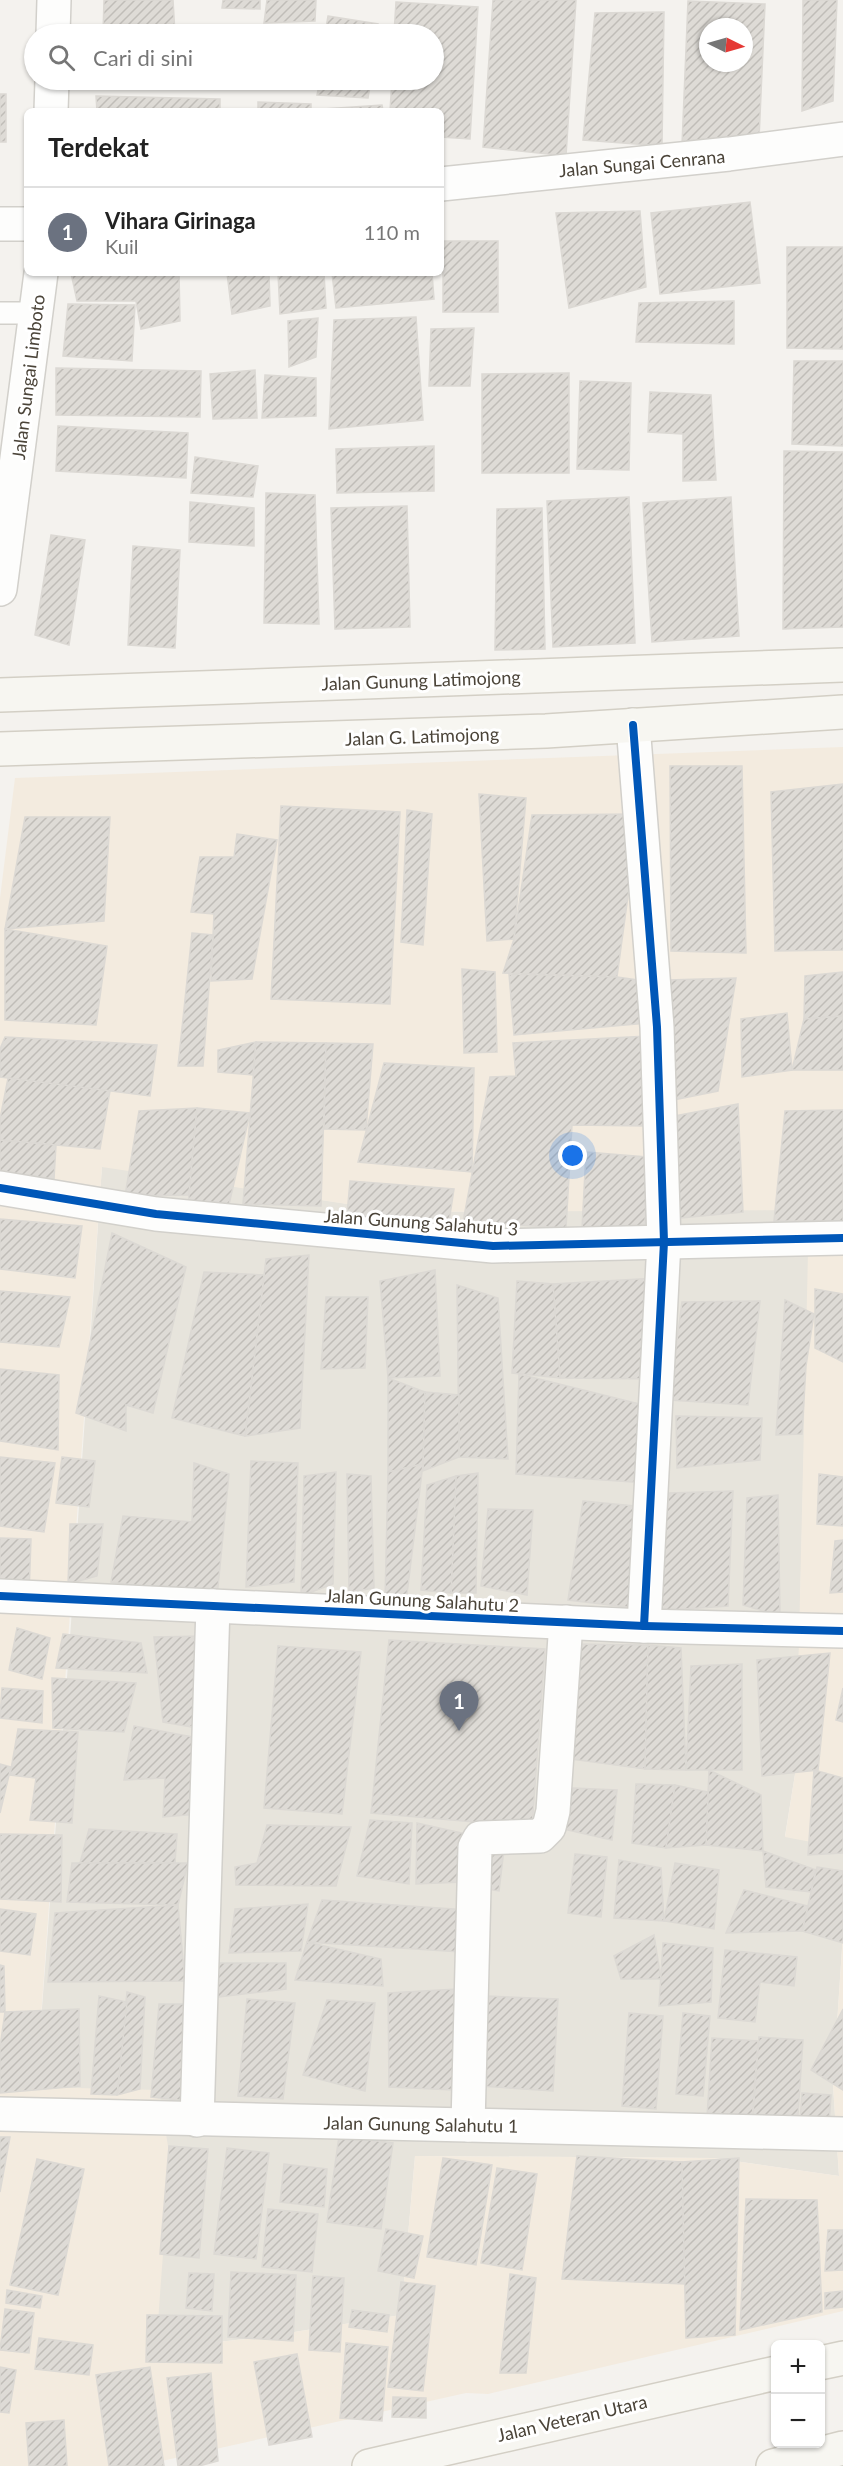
<!DOCTYPE html>
<html lang="id">
<head>
<meta charset="utf-8">
<style>
	body { margin:0; font-family:Lato,sans-serif; background:#f6f6f6; color:#222 }
	.controls { position:absolute; right:18px; bottom:18px; display:grid; overflow:hidden; border-radius:9px; box-shadow:0 2px 4px #0004 }
	.controls button { width:54px; height:54px; display:grid; place-items:center; padding:0; border:0; border-bottom:2px solid #e0e0e0; background:#fff; color:#222; font:30px sans-serif }
	.compass { position:absolute; left:699px; top:18px; width:54px; height:54px; border-radius:50%; background:#fff; box-shadow:0 2px 4px #0004; rotate:95deg }
	.you { position:absolute; left:573px; top:1156px; width:21px; height:21px; margin:-15px; border:4px solid #fff; border-radius:50%; background:#1a73e8; box-shadow:0 0 0 9px #1a73e833 }
	.badge { display:grid; place-items:center; width:39px; height:39px; border-radius:50%; background:#7c3aed; color:#fff; font-size:20px; font-weight:700 }
	.pin { position:absolute; translate:-50% -50px; filter:drop-shadow(0 2px 3px #0008) }
	.pin::after { content:''; position:absolute; top:32px; width:21px; height:18px; background:inherit; clip-path:polygon(0 0,100% 0,50% 100%) }
	.list { margin:0; padding:0; list-style:none }
	h2 { display:flex; justify-content:space-between; align-items:center; height:78px; margin:0; padding:0 24px; font-size:26px }
	h2 small { font-size:20px; font-weight:400; color:#767676 }
	.list li { display:grid; grid-template-columns:39px 1fr auto; gap:18px; align-items:center; box-sizing:border-box; height:90px; padding:0 24px; border-top:2px solid #e0e0e0 }
	.list b { display:block; font-size:22px; white-space:nowrap }
	.list p { margin:0; font-size:20px; white-space:nowrap; color:#767676 }
	.list em { font-size:20px; font-style:normal; color:#767676 }
	.icon { flex:none; width:33px; height:33px; fill:none; stroke:currentColor; stroke-width:2; stroke-linecap:round; stroke-linejoin:round }
	.map { position:relative; flex:none; width:843px; height:2466px; overflow:hidden }
	.search { position:absolute; background:#fff; box-shadow:0 2px 4px #0004; left:24px; top:24px; width:420px; height:66px; display:flex; align-items:center; gap:15px; box-sizing:border-box; padding:0 21px; border-radius:33px; color:#767676; font-size:22px }
	.panel { position:absolute; background:#fff; box-shadow:0 2px 4px #0004; left:24px; top:108px; width:420px; height:168px; border-radius:9px }
	.map>svg:first-child { display:block }
	.residential { fill:#e7e4dc }
	.commercial { fill:#f3ebdf }
	.building { fill:url(#building-hatch); stroke:#dcd9d4; stroke-width:1.5; fill-rule:evenodd }
	.lines { fill:none; stroke-linecap:round; stroke-linejoin:round }
	.lane-casing { stroke:#d2d0cb; stroke-width:24 }
	.street-casing { stroke:#d2d0cb; stroke-width:36 }
	.secondary-casing { stroke:#d3cfc5; stroke-width:36 }
	.lane { stroke:#fdfdfc; stroke-width:21 }
	.street { stroke:#fdfdfc; stroke-width:33 }
	.secondary { stroke:#f7f6f1; stroke-width:33 }
	.cycleway-casing { stroke:#fff; stroke-width:11 }
	.cycleway { stroke:#0057b8; stroke-width:8 }
	.labels { text-anchor:middle; dominant-baseline:central; stroke-width:6; stroke-linejoin:round; paint-order:stroke }
	.street-label { font-size:18px; fill:#4b4439; stroke:#fff }
</style>
</head>
<body>
<div class="map">
<svg width="843" height="2466" viewBox="0 0 843 2466">
	<defs>
		<pattern id="building-hatch" width="6" height="6" patternUnits="userSpaceOnUse" patternTransform="scale(1.5)"><rect width="6" height="6" fill="#dedbd6"/><path d="M-1 1l2-2M0 6l6-6M5 7l2-2" fill="none" stroke="#c0bdb8"/></pattern>
	</defs>
	<rect width="100%" height="100%" fill="#f4f2ee"/>
	<path class="residential" d="M102,1166l298,46 410,-3 -14,559 -11,68 58,12v85l-10,152 6,91 -125,-18 -299,-2 -14,159 -138,22 -107,12 -120,-262 34,-449z"/>
	<path class="commercial" d="M843,747v1101l-58,-11 11,-69 13,-558 -409,2 -298,-45 -66,920 123,3 11,69 -14,190 107,-12 138,-22 14,-159 299,2 125,18 -6,-91 10,-152v378l-355,83 -22,-1 -327,73h-139v-1568l15,-120z"/>
	<g class="building">
		<path d="M104,0h69l2,34h-72z"/>
		<path d="M223,0h37v9l-38,-1z"/>
		<path d="M267,0h49l-1,21 -51,2z"/>
		<path d="M493,0h83l-10,156 -83,-9z"/>
		<path d="M803,0h34l-4,101 -31,10z"/>
		<path d="M688,1l77,3 -6,135 -77,6zM708,27h36v36h-36z"/>
		<path d="M396,2l82,5 -8,132 -29,-2v-26h-51l2,-31h42v-46h-40z"/>
		<path d="M664,12l-2,134 -79,-6 12,-127z"/>
		<path d="M328,16l50,8 -1,10h-52z"/>
		<rect x="191" y="30" width="64" height="4"/>
		<path d="M189,80h67v4l-67,3z"/>
		<path d="M264,80h45l-1,7 -45,1z"/>
		<path d="M320,80h51l-3,18 -51,-3z"/>
		<rect x="0" y="94" width="6" height="48"/>
		<path d="M96,96l124,3v12h-123z"/>
		<path d="M258,102l53,2v7h-53z"/>
		<path d="M382,105l1,6h-58l-1,-2z"/>
		<path d="M750,202l10,81 -100,11 -9,-81z"/>
		<path d="M640,211l6,76 -77,21 -13,-95z"/>
		<rect x="443" y="241" width="55" height="71"/>
		<path d="M787,247h56v102l-56,-1z"/>
		<path d="M71,273h108l1,48 -39,8 -5,-28h-59z"/>
		<path d="M227,273h42l1,33 -38,8z"/>
		<path d="M278,273h46l2,35 -46,6z"/>
		<path d="M332,273h100l2,26 -98,9z"/>
		<path d="M734,301v43l-98,-2 3,-39z"/>
		<path d="M68,304l67,1 -3,56 -69,-5z"/>
		<path d="M416,317l7,103 -94,9 5,-109z"/>
		<path d="M318,318l-2,39 -27,10 -1,-46z"/>
		<path d="M474,328l-4,58h-41l2,-57z"/>
		<path d="M794,361h49v85l-51,-2z"/>
		<path d="M56,368l145,3 -1,46 -144,-2z"/>
		<path d="M255,370l2,48 -44,1 -3,-45z"/>
		<path d="M569,373v100h-87v-99z"/>
		<path d="M265,375l51,3v38l-54,2z"/>
		<path d="M580,381l51,2 -2,87 -52,-1z"/>
		<path d="M650,392l61,3 5,85 -33,1v-47l-35,-2z"/>
		<path d="M58,426l130,7 -2,45 -130,-7z"/>
		<path d="M434,446v45l-97,2 -1,-44z"/>
		<path d="M784,451l59,1v175l-60,2z"/>
		<path d="M195,457l63,9 -5,31 -62,-4z"/>
		<path d="M266,493l49,2 4,129 -55,-1z"/>
		<path d="M629,497l6,146 -82,4 -6,-146z"/>
		<path d="M731,497l8,139 -87,6 -9,-139z"/>
		<path d="M190,502l64,6v38l-65,-4z"/>
		<path d="M407,506l3,121 -75,2 -4,-121z"/>
		<path d="M542,508l3,141 -50,1 2,-141z"/>
		<path d="M51,535l34,5 -16,105 -34,-10z"/>
		<path d="M133,546l47,4 -5,98 -47,-3z"/>
		<path d="M670,766h72l4,187 -75,-2z"/>
		<path d="M843,784v166l-68,1 -4,-159z"/>
		<path d="M479,794l47,4 -12,141 -27,2z"/>
		<path d="M281,806l119,6 -10,192 -119,-5z"/>
		<path d="M407,810l25,4 -9,131 -22,-3z"/>
		<path d="M635,814l-1,38 -17,125 -114,-4 11,-34 18,-124z"/>
		<path d="M25,817h85l-6,104 -99,8z"/>
		<path d="M237,834l40,6 -25,139 -41,2 3,-67 -23,-2 9,-55h34z"/>
		<path d="M5,929l102,17 -11,79 -91,-5z"/>
		<path d="M192,933l21,2 -10,131h-25z"/>
		<path d="M462,969l33,3 2,80 -33,1z"/>
		<path d="M843,972v44l-39,3 1,-43z"/>
		<path d="M509,974l108,3 28,4 2,42 -133,12z"/>
		<path d="M736,978l-18,113 -50,10v-121z"/>
		<path d="M787,1013l5,57 -50,7 -1,-58z"/>
		<path d="M843,1016v54h-51l12,-51z"/>
		<path d="M648,1036l-1,90 -75,-1 -6,103 -103,-6 27,-145 26,-1 -3,-33z"/>
		<path d="M5,1037l152,8 -7,51 -150,-19v-28z"/>
		<path d="M256,1042l-3,33 -35,-3v-22z"/>
		<path d="M256,1042l70,1 -5,163 -78,-2z"/>
		<path d="M326,1043l47,1 -7,86 -42,-1z"/>
		<path d="M384,1063l90,5 -2,104 -114,-10z"/>
		<path d="M8,1078l102,13 -10,58 -100,-9v-21z"/>
		<path d="M738,1104l5,108 -72,7 4,-103z"/>
		<path d="M197,1108l-8,87 -64,1 14,-85z"/>
		<path d="M197,1108l53,5 -22,96 -41,7z"/>
		<path d="M843,1110v111h-69l11,-110z"/>
		<path d="M0,1140l56,5 -2,34 -54,-5z"/>
		<path d="M586,1152l61,5 -2,69 -63,3z"/>
		<path d="M350,1181l104,8 -5,33 -102,-7z"/>
		<path d="M0,1219l82,7 -7,52 -75,-9z"/>
		<path d="M112,1233l74,34 -33,146 -27,-8v26l-50,-18z"/>
		<path d="M309,1255l-9,173 -55,8 21,-177z"/>
		<path d="M435,1270l5,106 -52,2 -8,-97z"/>
		<path d="M204,1272l60,3 -19,161 -73,-18z"/>
		<path d="M656,1278l-2,101 -94,-1 -7,-94z"/>
		<path d="M517,1281l36,3 7,94 -48,-5z"/>
		<path d="M457,1285l41,13 10,161 -49,-2z"/>
		<path d="M815,1289l28,5v68l-28,-14z"/>
		<path d="M0,1291l70,6 -11,50 -59,-5z"/>
		<path d="M326,1297h42l-3,71 -44,1z"/>
		<path d="M785,1300l29,14 -8,52 -4,68 -26,1z"/>
		<path d="M760,1301l-12,104 -79,-5 13,-98z"/>
		<path d="M0,1369l59,6 -1,75 -58,-9z"/>
		<path d="M519,1374l129,32 -1,77 -131,-9z"/>
		<path d="M388,1378l37,14 -2,72 -35,8z"/>
		<path d="M425,1392l34,3v62l-36,14z"/>
		<path d="M676,1416l86,2 -2,42 -83,8z"/>
		<path d="M0,1457l55,6 -11,69 -44,-6z"/>
		<path d="M62,1457l33,4 -6,46 -33,-4z"/>
		<path d="M251,1461l47,2 -4,119 -48,5z"/>
		<path d="M194,1463l35,11 -12,123 -106,-15 12,-66 69,6z"/>
		<path d="M423,1464l-16,130 -22,6 3,-128z"/>
		<path d="M336,1472l-3,112 -32,12 3,-120z"/>
		<path d="M478,1473l-2,120h-25l5,-117z"/>
		<path d="M347,1474l24,2 3,112 -25,4z"/>
		<path d="M819,1474l24,3v49l-26,-2z"/>
		<path d="M456,1476l-5,117 -30,-3 6,-105z"/>
		<path d="M733,1491l-5,115 -72,5 13,-118z"/>
		<path d="M778,1495l2,121 -37,-11 4,-107z"/>
		<path d="M583,1501l62,6 -10,101 -67,-8z"/>
		<path d="M488,1509l45,1 -6,85 -46,-9z"/>
		<path d="M70,1524h33l-6,52 -29,8z"/>
		<path d="M0,1538l31,1 -2,56 -29,-3z"/>
		<path d="M843,1540v52l-13,1 5,-52z"/>
		<path d="M17,1628l33,10 -8,41 -33,-9z"/>
		<path d="M63,1634l78,9 6,30 -91,-5z"/>
		<path d="M204,1636v93l-41,-7 -9,-85z"/>
		<path d="M389,1640l156,9 -13,178 -161,-14z"/>
		<path d="M574,1644l74,1 -3,124 -81,-11z"/>
		<path d="M648,1645l33,3 5,122 -41,-1z"/>
		<path d="M278,1646l83,6 -19,162 -78,-6z"/>
		<path d="M830,1653l-12,117 -56,6 -5,-116z"/>
		<path d="M742,1664v106h-56l5,-104z"/>
		<path d="M52,1678l84,5 -12,49 -71,-4z"/>
		<path d="M2,1688l41,3 -1,32 -42,-5z"/>
		<path d="M843,1688v34l-7,-2z"/>
		<path d="M134,1726l65,12 -1,76 -35,3 2,-39 -41,2z"/>
		<path d="M18,1729l60,3 -6,91 -42,-3 6,-42 -26,-3z"/>
		<path d="M0,1764l11,3 -11,46z"/>
		<path d="M709,1770l52,25 2,56 -57,-6z"/>
		<path d="M814,1770l29,8v75l-35,2z"/>
		<path d="M636,1784l39,1 -9,63 -34,-5z"/>
		<path d="M675,1785l33,7 -2,53 -40,3z"/>
		<path d="M573,1788l44,2 -5,50 -49,-11z"/>
		<path d="M370,1820l42,3 -3,61 -52,-8z"/>
		<path d="M417,1823l54,12 -8,47 -47,2z"/>
		<path d="M267,1825l84,2 -15,59 -100,-1 -1,-18 22,-4z"/>
		<path d="M89,1829l88,5 -2,29h-95z"/>
		<path d="M0,1834l62,1 -1,67 -61,-3z"/>
		<path d="M505,1841l-6,50 -25,-4 11,-43z"/>
		<path d="M763,1851l53,19 -5,22 -45,-5z"/>
		<path d="M575,1854l32,3 -6,60 -33,-4z"/>
		<path d="M619,1860l42,8 3,53 -50,-3z"/>
		<path d="M72,1863h116l-10,42 -111,-3z"/>
		<path d="M675,1863l44,7 -5,59 -50,-8z"/>
		<path d="M817,1867l26,4v72l-41,-12z"/>
		<path d="M744,1890l64,16 -6,25 -76,2z"/>
		<path d="M322,1900l146,10 -7,42 -154,-10z"/>
		<path d="M308,1904l-7,47 -72,2 6,-44z"/>
		<path d="M178,1905l7,76 -137,1 7,-69z"/>
		<path d="M0,1909l36,5 -6,41 -30,-4z"/>
		<path d="M654,1935l7,44h-40l-7,-23z"/>
		<path d="M307,1942l74,17 2,27 -88,-6z"/>
		<path d="M663,1943l50,5 -2,54 -52,4z"/>
		<path d="M725,1950l72,7 -3,29 -34,-4 -5,40 -37,-4z"/>
		<path d="M218,1963h68v26l-75,9z"/>
		<path d="M0,1965l4,1 1,46h-5z"/>
		<path d="M457,1989l-3,101 -65,-3 -1,-94z"/>
		<path d="M127,1992l18,5 -5,92 -23,6z"/>
		<path d="M99,1996l28,6 -10,93 -26,-1z"/>
		<path d="M487,1996l71,3 -5,92 -72,-5z"/>
		<path d="M247,1999l48,4 -12,96 -45,-3z"/>
		<path d="M327,2000l48,3 -10,88 -62,-16z"/>
		<path d="M159,2004h39l-10,97 -37,-4z"/>
		<path d="M79,2009l1,77 -80,7v-46l5,-35z"/>
		<path d="M843,2009v81l-32,-20z"/>
		<path d="M629,2013l34,3 -7,93 -34,-3z"/>
		<path d="M683,2013l27,3 -7,80 -27,-2z"/>
		<path d="M759,2037l44,3 -6,90 -45,-3z"/>
		<path d="M712,2038l46,3 -6,79 -45,-3z"/>
		<path d="M802,2093l29,2 -2,28 -29,-2z"/>
		<path d="M339,2136l54,7 -12,86 -54,-7z"/>
		<path d="M0,2137h10l-10,55z"/>
		<path d="M169,2146l39,3 -9,109 -39,-4z"/>
		<path d="M227,2148l42,5 -13,106 -42,-5z"/>
		<path d="M577,2156l105,6 3,122 -123,-5z"/>
		<path d="M443,2158l49,7 -16,100 -49,-8z"/>
		<path d="M739,2158l-4,177 -49,3 -4,-176z"/>
		<path d="M37,2159l47,10 -26,126 -48,-10z"/>
		<path d="M284,2164l43,5 -3,38 -44,-5z"/>
		<path d="M497,2168l40,6 -15,96 -41,-7z"/>
		<path d="M746,2199l71,1 5,112 -82,18z"/>
		<path d="M268,2209l50,5 -6,58 -50,-5z"/>
		<path d="M386,2229l37,7 -9,42 -36,-7z"/>
		<path d="M828,2230h15v40l-18,1z"/>
		<path d="M231,2272l65,3 -3,66 -65,-4z"/>
		<path d="M189,2273l25,1 -2,37 -26,-3z"/>
		<path d="M510,2274l26,4 -10,95h-26z"/>
		<path d="M313,2276l31,2 -4,74 -31,-2z"/>
		<path d="M401,2282l34,4 -12,105 -35,-4z"/>
		<path d="M7,2290l35,6 -2,12 -34,-5z"/>
		<path d="M843,2291v16l-18,2v-16z"/>
		<path d="M5,2309l29,4 -5,40 -29,-3z"/>
		<path d="M352,2310l37,5 -2,17 -38,-5z"/>
		<path d="M147,2315l75,1v47l-76,-1z"/>
		<path d="M39,2338l54,7 -4,30 -54,-6z"/>
		<path d="M346,2343l42,4 -6,74 -42,-3z"/>
		<path d="M297,2354l15,83 -43,8 -15,-83z"/>
		<path d="M0,2367l16,3 -7,43 -9,-1z"/>
		<path d="M150,2367l14,99h-55l-13,-91z"/>
		<path d="M211,2373l7,88 -19,5h-21l-11,-88z"/>
		<path d="M393,2397l33,1v20l-34,-1z"/>
		<path d="M64,2420l3,46h-38l-3,-43z"/>
	</g>
	<g class="lines">
		<defs>
			<path id="lane" d="M0,313h36"/>
			<g id="street">
				<path d="M53,34l1,-34"/>
				<path d="M51,111l1,-31"/>
				<path d="M441,184l288,-30 114,-15"/>
				<path d="M0,224h27"/>
				<path d="M0,589l41,-316"/>
				<path d="M633,725l24,302 7,215 -20,384"/>
				<path d="M0,1188l156,26 337,32 350,-8"/>
				<path d="M0,1596l644,30 199,5"/>
				<path d="M0,2114l843,20"/>
				<path d="M197,2120l16,-514"/>
				<path d="M468,2125l7,-278 5,-9 60,-2 9,-9 4,-16 13,-189"/>
			</g>
			<g id="secondary">
				<path d="M0,695l843,-30"/>
				<path d="M0,749l546,-18 297,-19"/>
				<path d="M820,2363l23,-5"/>
				<path d="M369,2466l407,-93"/>
				<path d="M773,2466l70,-18"/>
			</g>
		</defs>
		<use href="#lane" class="lane-casing"/>
		<use href="#street" class="street-casing"/>
		<use href="#secondary" class="secondary-casing"/>
		<use href="#lane" class="lane"/>
		<use href="#street" class="street"/>
		<use href="#secondary" class="secondary"/>
		<defs>
			<g id="cycleway">
				<path d="M633,725l24,302 7,215 -20,384"/>
				<path d="M0,1188l156,26 337,32 350,-8"/>
				<path d="M0,1596l644,30 199,5"/>
			</g>
		</defs>
		<use href="#cycleway" class="cycleway-casing"/>
		<use href="#cycleway" class="cycleway"/>
	</g>
	<g class="labels">
		<g class="street-label">
			<text transform="translate(642 163) rotate(-5)">Jalan Sungai Cenrana</text>
			<text transform="translate(28 377) rotate(-83)">Jalan Sungai Limboto</text>
			<text transform="translate(421 680) rotate(-2)">Jalan Gunung Latimojong</text>
			<text transform="translate(422 736) rotate(-2)">Jalan G. Latimojong</text>
			<text transform="translate(421 1222) rotate(4)">Jalan Gunung Salahutu 3</text>
			<text transform="translate(422 1600) rotate(3)">Jalan Gunung Salahutu 2</text>
			<text transform="translate(421 2124) rotate(1)">Jalan Gunung Salahutu 1</text>
			<text transform="translate(572 2418) rotate(-13)">Jalan Veteran Utara</text>
		</g>
	</g>
</svg>
<div class="controls">
<button>+</button>
<button>−</button>
</div>
<svg class="compass" viewBox="-18 -18 36 36"><path d="M0-13l5 13h-10z" fill="#e53935"/><path d="M0 13l5-13h-10z" fill="#767676"/></svg>
<div class="you"></div>
<div class="pin badge" style="left:459px;top:1731px;background:#6b7280">1</div>
<div class="search"><svg class="icon" aria-label="search" viewBox="0 0 24 24"><circle cx="10" cy="10" r="6"/><path d="M15 15l6 6"/></svg>Cari di sini</div>
<section class="panel">
<h2>Terdekat<small></small></h2>
<ul class="list">
<li><span class="badge" style="background:#6b7280">1</span><div><b>Vihara Girinaga</b><p>Kuil</p></div><em>110 m</em></li>
</ul>
</section>
</div>
</body>
</html>
